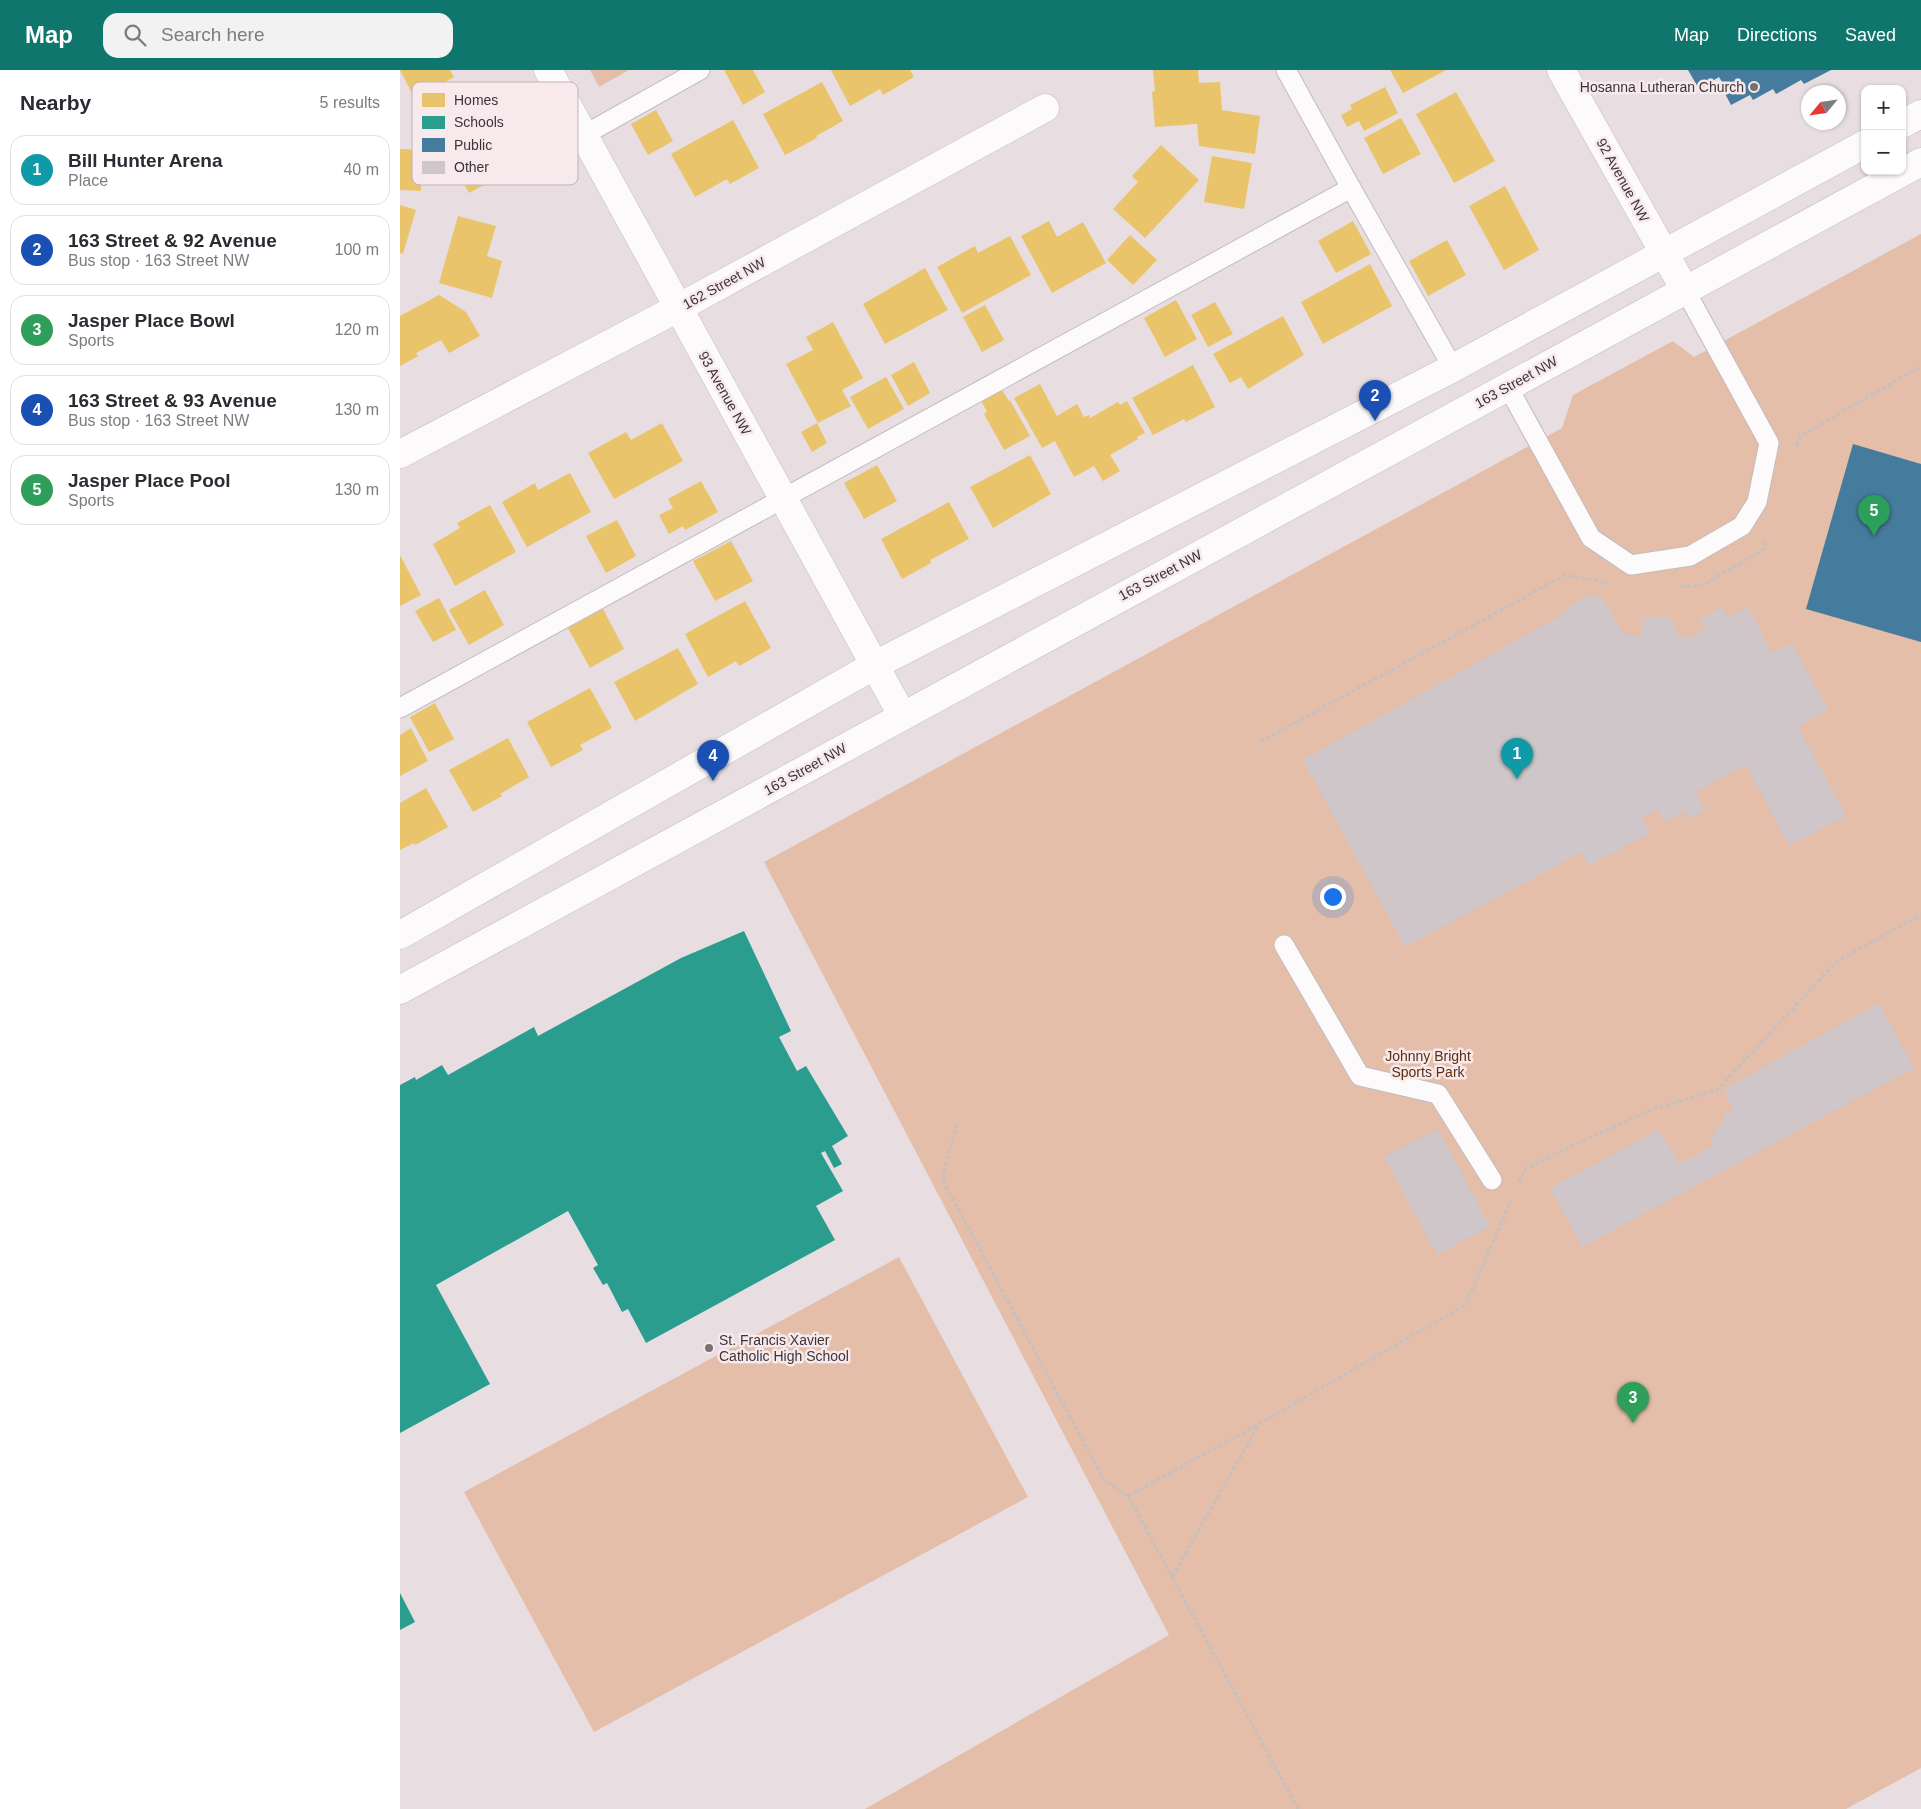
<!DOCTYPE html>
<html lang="en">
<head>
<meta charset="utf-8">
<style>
	body { margin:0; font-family:Arial,sans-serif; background:#f2f2f3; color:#2b2b33 }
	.controls { position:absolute; right:15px; top:15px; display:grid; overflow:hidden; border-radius:10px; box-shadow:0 1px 4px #0004 }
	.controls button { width:45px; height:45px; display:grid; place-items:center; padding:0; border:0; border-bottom:1px solid #e1e1e2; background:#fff; color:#2b2b33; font:25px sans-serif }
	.compass { position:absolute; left:1401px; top:15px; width:45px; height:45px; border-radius:50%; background:#fff; box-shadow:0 1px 4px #0004; rotate:241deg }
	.you { position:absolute; left:932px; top:826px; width:18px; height:18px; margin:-12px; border:4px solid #fff; border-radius:50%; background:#1a73e8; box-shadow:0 0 0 8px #1a73e833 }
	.badge { display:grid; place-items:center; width:32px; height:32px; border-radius:50%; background:#0f766e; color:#fff; font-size:16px; font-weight:700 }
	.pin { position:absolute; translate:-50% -41px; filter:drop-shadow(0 1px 2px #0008) }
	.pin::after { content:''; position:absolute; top:26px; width:18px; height:15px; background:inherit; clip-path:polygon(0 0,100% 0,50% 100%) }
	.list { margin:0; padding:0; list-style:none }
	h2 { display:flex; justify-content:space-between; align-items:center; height:65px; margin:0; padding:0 20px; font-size:21px }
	h2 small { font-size:16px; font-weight:400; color:#7c7c81 }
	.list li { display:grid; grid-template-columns:32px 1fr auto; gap:15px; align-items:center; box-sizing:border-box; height:70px; margin:0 10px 10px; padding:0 10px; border:1px solid #e1e1e2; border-radius:15px }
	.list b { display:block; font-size:19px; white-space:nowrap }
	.list p { margin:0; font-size:16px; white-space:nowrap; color:#7c7c81 }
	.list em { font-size:16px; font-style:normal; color:#7c7c81 }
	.icon { flex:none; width:28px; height:28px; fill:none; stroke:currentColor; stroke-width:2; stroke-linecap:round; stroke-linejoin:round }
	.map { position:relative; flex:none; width:1521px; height:1739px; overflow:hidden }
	header { display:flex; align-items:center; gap:30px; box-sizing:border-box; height:70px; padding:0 25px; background:#0f766e; color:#fff }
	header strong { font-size:24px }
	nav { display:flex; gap:28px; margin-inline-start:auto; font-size:18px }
	.search { width:350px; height:45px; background:#f2f2f3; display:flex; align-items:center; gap:12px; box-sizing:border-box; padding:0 18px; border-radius:15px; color:#7c7c81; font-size:19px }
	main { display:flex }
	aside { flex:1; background:#fff }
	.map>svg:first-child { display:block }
	.green { fill:#e4bea8 }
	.homes { fill:#e9c46a }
	.schools { fill:#2a9d8f }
	.public { fill:#457b9d }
	.building { fill:#cec6c8 }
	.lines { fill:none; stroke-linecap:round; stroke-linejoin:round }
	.service-casing { stroke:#c3bcbe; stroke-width:21 }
	.minor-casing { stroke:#c3bcbe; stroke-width:29 }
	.tertiary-casing { stroke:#c3bcbe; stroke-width:29 }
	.secondary-casing { stroke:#c3bcbe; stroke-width:29 }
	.path { stroke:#c4c0c1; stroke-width:3; stroke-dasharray:4 2.5; stroke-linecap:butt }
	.service { stroke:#fcfafa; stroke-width:19 }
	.minor { stroke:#fcfafa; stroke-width:28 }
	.tertiary { stroke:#fcfafa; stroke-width:28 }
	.secondary { stroke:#fcfafa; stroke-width:28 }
	.poi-dot { fill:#787072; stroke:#f8e9ed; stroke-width:2 }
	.labels { text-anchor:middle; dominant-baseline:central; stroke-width:5; stroke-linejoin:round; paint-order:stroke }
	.poi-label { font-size:14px; fill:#3b3537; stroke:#f8e9ed; text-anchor:end }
	.street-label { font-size:14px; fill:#3b3537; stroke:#f8e9ed }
	.park-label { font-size:14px; fill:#5a300d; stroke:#f8e9ed }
	.key { fill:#f8e9ed; stroke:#bfb3b6; stroke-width:1 }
	.key-label { font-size:14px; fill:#3b3537 }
</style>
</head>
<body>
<header>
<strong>Map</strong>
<div class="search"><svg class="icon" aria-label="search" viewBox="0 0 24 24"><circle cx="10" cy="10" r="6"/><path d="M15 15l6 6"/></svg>Search here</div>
<nav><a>Map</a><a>Directions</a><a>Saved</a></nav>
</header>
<main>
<aside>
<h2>Nearby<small>5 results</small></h2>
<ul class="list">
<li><span class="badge" style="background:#0f9aa8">1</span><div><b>Bill Hunter Arena</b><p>Place</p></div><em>40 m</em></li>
<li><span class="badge" style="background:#1a4fb4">2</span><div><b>163 Street &amp; 92 Avenue</b><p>Bus stop · 163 Street NW</p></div><em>100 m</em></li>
<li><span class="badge" style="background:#2e9e5b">3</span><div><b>Jasper Place Bowl</b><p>Sports</p></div><em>120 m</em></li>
<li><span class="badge" style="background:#1a4fb4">4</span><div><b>163 Street &amp; 93 Avenue</b><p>Bus stop · 163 Street NW</p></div><em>130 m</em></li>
<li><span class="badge" style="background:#2e9e5b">5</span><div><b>Jasper Place Pool</b><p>Sports</p></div><em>130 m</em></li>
</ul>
</aside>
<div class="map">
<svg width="1521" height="1739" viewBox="0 0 1521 1739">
	<rect width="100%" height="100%" fill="#e8dee1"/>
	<g class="green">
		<path d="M190,0h39l-30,17z"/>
		<path d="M1521,164v1534l-75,41h-981l304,-174 -405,-773 798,-434 11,-33 100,-54 21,16z"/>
		<path d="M499,1187l129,240 -434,235 -130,-240z"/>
	</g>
	<g class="homes">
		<path d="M0,0h50l4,7 -39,22z"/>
		<path d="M324,0h29l12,22 -22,13z"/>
		<path d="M431,0h79l4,7 -31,18 -3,-6 -30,17z"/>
		<path d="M753,0h45l1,13 21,-1 2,28 38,6 -5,38 -56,-8 -2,-22 -42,3 -3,-35 3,-1z"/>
		<path d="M990,0h56l-43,23z"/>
		<path d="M422,12l21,39 -27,15 1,2 -32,17 -22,-41z"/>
		<path d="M985,17l13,26 -34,18 -5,-10 -12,6 -6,-12 11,-6 -2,-4z"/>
		<path d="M1056,22l39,69 -41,22 -38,-69z"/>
		<path d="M74,40l34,62 -39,21 -34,-61z"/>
		<path d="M256,40l17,31 -25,14 -17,-31z"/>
		<path d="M1001,48l20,36 -38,20 -19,-36z"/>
		<path d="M333,50l26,48 -29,16 -3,-5 -32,18 -24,-43z"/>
		<path d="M761,75l38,35 -54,58 -32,-29 25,-27 -6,-6z"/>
		<path d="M0,79l22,1 -1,41 -21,-1z"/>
		<path d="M812,86l40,7 -8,46 -40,-7z"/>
		<path d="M1105,116l34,64 -35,20 -35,-64z"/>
		<path d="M0,135l16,5 -13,44 -3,-1z"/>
		<path d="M58,146l38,10 -9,30 15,5 -10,37 -53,-15z"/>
		<path d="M649,151l8,16 26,-15 23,41 -54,30 -31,-57z"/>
		<path d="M953,151l18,33 -35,19 -18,-32z"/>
		<path d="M730,165l27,25 -24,25 -26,-25z"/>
		<path d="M610,166l21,39 -69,38 -25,-46 38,-21 3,7z"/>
		<path d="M1047,170l19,35 -38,21 -19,-35z"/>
		<path d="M970,194l22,42 -69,38 -22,-42z"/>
		<path d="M525,198l23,42 -63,34 -22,-40z"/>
		<path d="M39,225l27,17 14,24 -31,17 -8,-13 -25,13 2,3 -18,10v-50z"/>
		<path d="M776,230l21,39 -32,18 -21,-39z"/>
		<path d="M815,232l18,32 -25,13 -17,-32z"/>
		<path d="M585,235l19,35 -22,12 -19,-35z"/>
		<path d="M883,246l21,39 -56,34 -7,-12 -11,6 -17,-29z"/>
		<path d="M433,252l30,56 -21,12 9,16 -33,17 -32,-59 27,-14 -7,-13z"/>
		<path d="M514,292l16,31 -22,13 -17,-31z"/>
		<path d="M793,295l22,42 -29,15 -2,-3 -31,16 -21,-37z"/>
		<path d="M486,307l18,32 -36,20 -18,-32z"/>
		<path d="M640,314l17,32 20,-12 7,13 5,-2 1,3 28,-16 2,3 7,-4 18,32 -8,4 1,2 -28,16 10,16 -17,10 -9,-15 -20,11 -19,-36 -13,7 -28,-50z"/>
		<path d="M600,317l9,14 1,-1 20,36 -26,14 -20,-36 3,-2 -7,-14z"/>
		<path d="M262,353l21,38 -69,38 -26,-46 38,-21 5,8z"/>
		<path d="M417,353l10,20 -15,9 -11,-20z"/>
		<path d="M630,385l21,39 -58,34 -23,-41z"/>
		<path d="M477,395l20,36 -33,18 -20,-36z"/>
		<path d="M170,403l21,39 -64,35 -25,-45 33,-19 3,7z"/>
		<path d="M301,411l17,31 -33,18 -2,-4 -14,8 -10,-19 14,-7 -5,-9z"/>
		<path d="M549,432l20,37 -39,21 1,3 -29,16 -21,-40z"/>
		<path d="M90,435l26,47 -61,34 -22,-42 27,-16 -3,-5z"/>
		<path d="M217,450l19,36 -30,17 -20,-37z"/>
		<path d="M331,471l22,40 -38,20 -22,-40z"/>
		<path d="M0,485l21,40 -21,11z"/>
		<path d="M85,520l19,35 -35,20 -20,-35z"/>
		<path d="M39,528l17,32 -23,12 -18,-31z"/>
		<path d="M345,531l26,47 -32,18 -3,-5 -28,16 -23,-43z"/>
		<path d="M203,539l21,40 -34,19 -22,-40z"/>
		<path d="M278,578l20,36 -63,37 -21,-39z"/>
		<path d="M190,618l22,40 -32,17 3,5 -32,17 -24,-45z"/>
		<path d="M35,633l19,36 -25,13 -19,-35z"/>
		<path d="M11,658l17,33 -28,15v-41z"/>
		<path d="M108,668l21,39 -29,17 2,2 -29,16 -24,-42z"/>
		<path d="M26,718l22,39 -33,18 -1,-2 -14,7v-47z"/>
	</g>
	<g class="schools">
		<path d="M344,861l47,100 -12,6 18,34 9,-5 42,70 -16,10 10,18 -8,4 -9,-17 -4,2 22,38 -27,15 19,34 -189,103 -18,-34 -6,3 -15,-29 -4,2 -10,-17 5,-3 -30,-54 -132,74 54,99 -90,49v-348l15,-8 1,3 26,-15 6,10 86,-48 4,9 143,-78z"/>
		<path d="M0,1523l15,29 -15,8z"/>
	</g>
	<g class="public">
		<path d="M1288,0h143l-27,14 -3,-4 -25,14 -3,-5 -20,11 -3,-5 -19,10 -10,-19 3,-1 -5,-8 -20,12z"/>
		<path d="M1453,374l68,20v178l-115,-33z"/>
	</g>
	<g class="building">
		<path d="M1188,524l14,4 22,36 17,2v-19h29l10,20 9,1 16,-9 -5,-10 22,-12 6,11 20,-11 24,46 20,-10 36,67 -30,16 48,90 -57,30 -43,-81 -50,27 9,18 -16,9 -4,-7 -21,11 -6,-13 -16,8 8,15 -61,33 -7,-14 -177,95 -102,-187 264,-148 -1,-3z"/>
		<path d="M1479,933l35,65 -332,179 -32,-59 109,-58 21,34 32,-18v-8l14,-24 7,-5 -9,-20z"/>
		<path d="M1038,1059l52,97 -53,29 -53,-98z"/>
	</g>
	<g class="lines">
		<defs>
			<g id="service">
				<path d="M886,0l65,118"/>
				<path d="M184,65l116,-65"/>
				<path d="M1108,317l83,151 40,27 59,-9 52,-30 15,-24 12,-59 -84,-153"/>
				<path d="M0,638l951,-520 102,180"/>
				<path d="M884,875l76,131 78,18 54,86"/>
			</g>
			<g id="minor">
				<path d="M148,0l354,645"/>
				<path d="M1502,54l19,-10"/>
				<path d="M0,384l278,-146 367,-200"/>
				<path d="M0,865l475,-270 578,-297 412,-224"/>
			</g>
			<path id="tertiary" d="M1161,0l124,220"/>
			<path id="secondary" d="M0,920l1521,-828"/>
		</defs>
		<use href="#service" class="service-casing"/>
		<use href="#minor" class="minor-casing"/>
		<use href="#tertiary" class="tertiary-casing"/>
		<use href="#secondary" class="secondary-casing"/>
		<g class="path">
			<path d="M1397,375l2,-8 122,-71"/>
			<path d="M1280,516h21l62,-36 3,-11"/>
			<path d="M860,672l305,-167 44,8"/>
			<path d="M557,1054l-15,55 162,301 24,16 170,313"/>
			<path d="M1119,1112l7,-14 121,-57 70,-21 120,-129 84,-46"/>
			<path d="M728,1426l131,-72 206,-119 47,-106"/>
			<path d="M772,1507l87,-153"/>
		</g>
		<use href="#service" class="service"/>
		<use href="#minor" class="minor"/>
		<use href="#tertiary" class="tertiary"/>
		<use href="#secondary" class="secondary"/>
	</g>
	<g class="poi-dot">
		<circle cx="1354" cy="17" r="5"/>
		<circle cx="309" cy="1278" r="5"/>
	</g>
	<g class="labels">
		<g class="poi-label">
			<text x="1344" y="17">Hosanna Lutheran Church</text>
			<text x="319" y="1270" text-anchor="start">St. Francis Xavier<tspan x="319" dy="16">Catholic High School</tspan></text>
		</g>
		<g class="street-label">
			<text transform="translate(1223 110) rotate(61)">92 Avenue NW</text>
			<text transform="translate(324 213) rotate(-29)">162 Street NW</text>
			<text transform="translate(1116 312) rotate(-29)">163 Street NW</text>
			<text transform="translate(325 323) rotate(61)">93 Avenue NW</text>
			<text transform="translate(760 505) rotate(-28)">163 Street NW</text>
			<text transform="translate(405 699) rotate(-29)">163 Street NW</text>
		</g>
		<g class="park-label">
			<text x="1028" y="986">Johnny Bright<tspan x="1028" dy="16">Sports Park</tspan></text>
		</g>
	</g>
	<rect x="12" y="12" width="166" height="103" rx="8" class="key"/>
	<rect x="22" y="23" width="23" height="14" fill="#e9c46a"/>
	<rect x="22" y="46" width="23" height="13" fill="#2a9d8f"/>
	<rect x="22" y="68" width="23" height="14" fill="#457b9d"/>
	<rect x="22" y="91" width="23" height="13" fill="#cec6c8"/>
	<g class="key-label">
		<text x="54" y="35">Homes</text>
		<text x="54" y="57">Schools</text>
		<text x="54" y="80">Public</text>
		<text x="54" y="102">Other</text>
	</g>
</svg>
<div class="controls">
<button>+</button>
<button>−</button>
</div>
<svg class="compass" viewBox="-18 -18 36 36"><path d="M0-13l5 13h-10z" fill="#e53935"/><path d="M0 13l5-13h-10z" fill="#7c7c81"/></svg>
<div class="you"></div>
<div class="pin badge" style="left:1117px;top:709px;background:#0f9aa8">1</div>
<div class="pin badge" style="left:975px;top:351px;background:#1a4fb4">2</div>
<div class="pin badge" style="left:1233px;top:1353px;background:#2e9e5b">3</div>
<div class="pin badge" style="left:313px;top:711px;background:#1a4fb4">4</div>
<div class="pin badge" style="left:1474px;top:466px;background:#2e9e5b">5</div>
</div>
</main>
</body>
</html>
